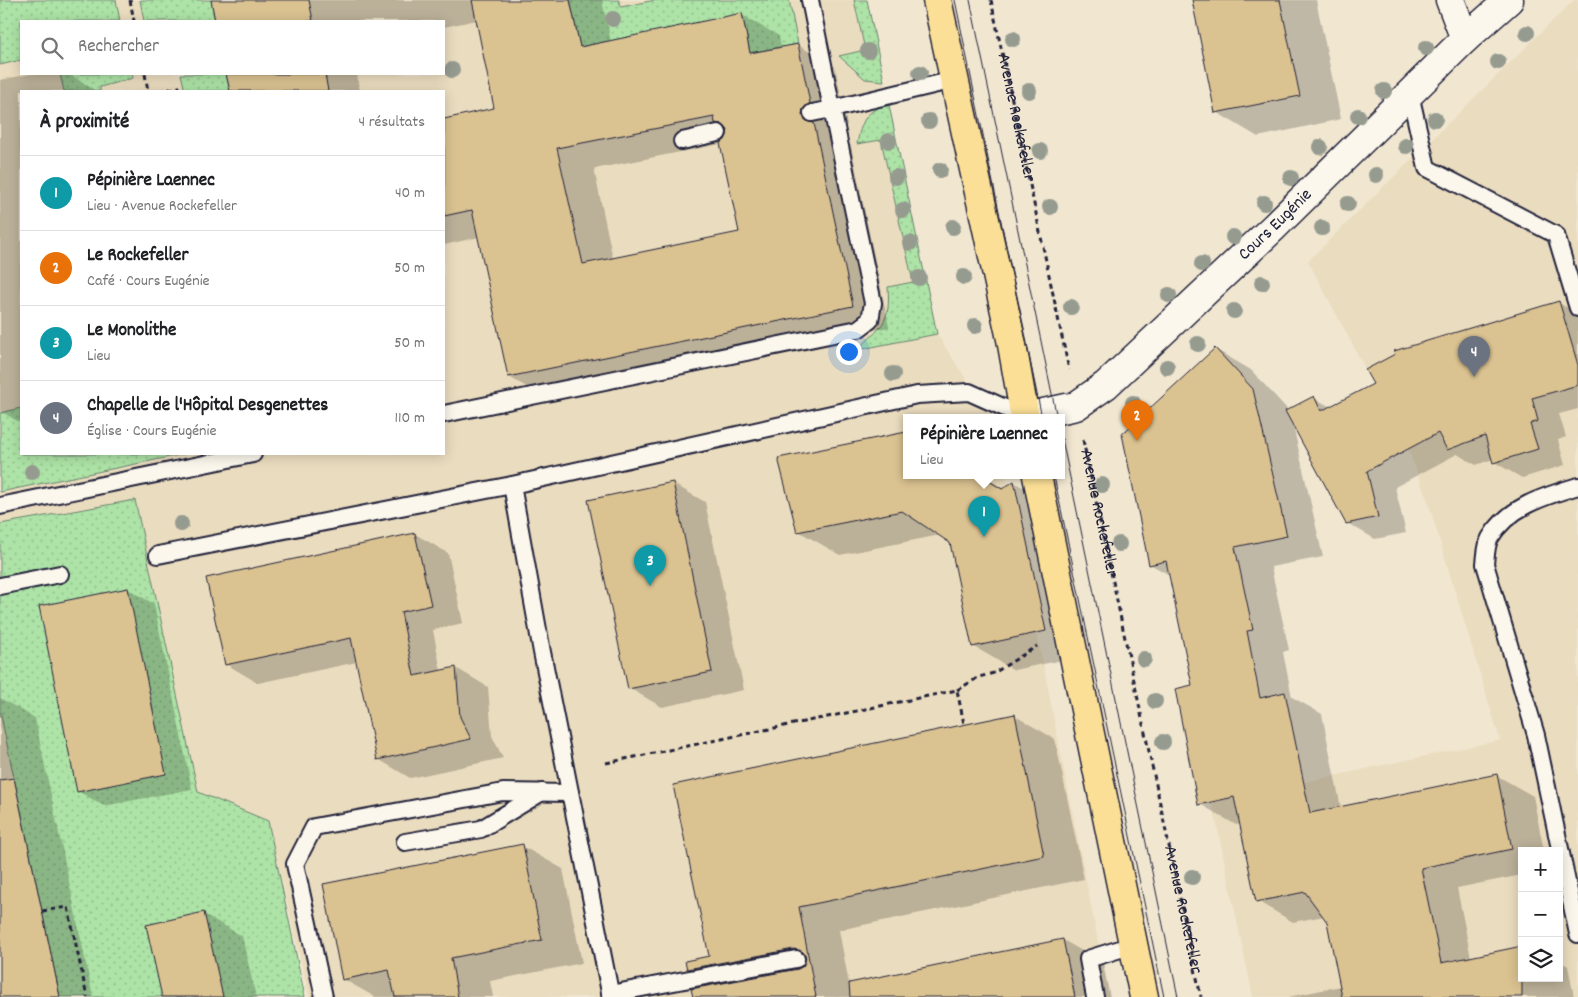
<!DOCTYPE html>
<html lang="fr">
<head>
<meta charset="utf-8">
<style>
	body { margin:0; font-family:Dekko,sans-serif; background:#f6f6f6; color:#202124 }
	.controls { position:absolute; right:15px; bottom:15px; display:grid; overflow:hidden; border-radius:0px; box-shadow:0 2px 12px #0003 }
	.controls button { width:45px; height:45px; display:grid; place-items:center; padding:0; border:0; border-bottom:1px solid #e0e0e0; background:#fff; color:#202124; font:25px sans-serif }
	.you { position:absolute; left:848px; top:351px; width:18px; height:18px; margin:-12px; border:4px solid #fff; border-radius:50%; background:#1a73e8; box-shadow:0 0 0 8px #1a73e833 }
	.badge { display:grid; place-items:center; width:32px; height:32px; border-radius:50%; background:#22223b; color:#fff; font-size:16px; font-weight:700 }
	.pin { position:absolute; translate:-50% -41px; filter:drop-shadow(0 1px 2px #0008) }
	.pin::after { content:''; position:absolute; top:26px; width:18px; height:15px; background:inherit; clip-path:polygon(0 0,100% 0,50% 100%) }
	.popup { position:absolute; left:903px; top:414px; width:162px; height:65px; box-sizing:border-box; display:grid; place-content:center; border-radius:0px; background:#fff; filter:drop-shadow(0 1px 4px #0005); font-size:16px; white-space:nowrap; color:#757577 }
	.popup b { font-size:19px; color:#202124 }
	.popup::after { content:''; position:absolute; left:50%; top:100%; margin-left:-10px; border:10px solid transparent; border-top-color:#fff }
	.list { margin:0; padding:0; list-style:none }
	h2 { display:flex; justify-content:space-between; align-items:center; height:65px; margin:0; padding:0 20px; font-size:21px }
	h2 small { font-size:16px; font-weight:400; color:#757577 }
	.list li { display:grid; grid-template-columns:32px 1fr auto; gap:15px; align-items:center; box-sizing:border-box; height:75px; padding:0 20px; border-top:1px solid #e0e0e0 }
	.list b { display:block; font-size:19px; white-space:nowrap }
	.list p { margin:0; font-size:16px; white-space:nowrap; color:#757577 }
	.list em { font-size:16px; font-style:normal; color:#757577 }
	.icon { flex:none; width:28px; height:28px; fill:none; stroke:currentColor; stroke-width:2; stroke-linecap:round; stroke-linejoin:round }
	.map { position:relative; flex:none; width:1578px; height:997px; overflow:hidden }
	.search { position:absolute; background:#fff; box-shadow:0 2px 12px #0003; left:20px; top:20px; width:425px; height:55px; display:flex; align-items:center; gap:12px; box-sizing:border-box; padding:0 18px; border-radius:0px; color:#757577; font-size:19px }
	.panel { position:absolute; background:#fff; box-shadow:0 2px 12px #0003; left:20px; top:90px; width:425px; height:365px; border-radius:0px }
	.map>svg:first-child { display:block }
	.built { fill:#eadcbe; fill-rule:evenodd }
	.grass { fill:url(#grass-dots); stroke:#688270 }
	.shadow { fill:#0003; fill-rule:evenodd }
	.building { fill:#dac291; stroke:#22223b; fill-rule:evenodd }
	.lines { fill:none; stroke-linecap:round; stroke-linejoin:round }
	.service-casing { stroke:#22223b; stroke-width:20 }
	.minor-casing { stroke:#22223b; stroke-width:31 }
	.primary-casing { stroke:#22223b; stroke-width:31 }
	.path { stroke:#22223b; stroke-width:3; stroke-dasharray:5 4; stroke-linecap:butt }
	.service { stroke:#fbf7ec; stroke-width:16 }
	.minor { stroke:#fbf7ec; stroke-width:28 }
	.primary { stroke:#fbdf96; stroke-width:28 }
	.tram { stroke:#22223b; stroke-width:1 }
	.tree { fill:#969b90 }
	.labels { text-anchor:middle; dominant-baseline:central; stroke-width:5; stroke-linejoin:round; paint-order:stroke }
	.street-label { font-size:18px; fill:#22223b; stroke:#fbf7ec }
</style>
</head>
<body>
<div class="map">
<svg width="1578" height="997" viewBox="0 0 1578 997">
	<defs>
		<pattern id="grass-dots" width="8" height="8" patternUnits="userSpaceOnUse" patternTransform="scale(1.25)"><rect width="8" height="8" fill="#ade3a6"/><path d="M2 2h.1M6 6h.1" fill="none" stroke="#95c290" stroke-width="1.8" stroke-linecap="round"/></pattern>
	</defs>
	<rect width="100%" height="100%" fill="#f1e7d1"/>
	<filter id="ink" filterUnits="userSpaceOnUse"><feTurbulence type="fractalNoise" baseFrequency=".02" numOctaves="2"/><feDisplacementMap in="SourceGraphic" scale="10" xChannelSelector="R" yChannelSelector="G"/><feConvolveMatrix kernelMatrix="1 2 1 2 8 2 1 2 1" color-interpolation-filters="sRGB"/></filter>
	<g filter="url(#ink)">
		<g class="built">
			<path d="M0,0h867l70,334 54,84h-85v58h100l103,521h-800l-33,-143 29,143h-305zM21,21h423v53h-423zM21,91h423v363h-423z"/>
			<path d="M1574,0h4v997h-325l-41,-195 288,-62 -72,-238 -20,-53 -100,-188zM1522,851h37v127h-37z"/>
		</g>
		<g class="grass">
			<path d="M0,0h116l4,21h-99v39l-21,5z"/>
			<path d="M140,0h71l4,21h-71z"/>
			<path d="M570,0h49l2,7 34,-7h134l9,44 -48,9 -8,-39 -162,33z"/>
			<path d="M854,0h13l17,81 -19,-2 -26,-23 26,-6z"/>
			<path d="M60,74h72l1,4 -33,9v4h-36z"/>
			<path d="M181,74h45l4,17h-45z"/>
			<path d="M889,105l48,229 -80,16c24,-23 34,-27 31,-63l25,-5 -32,-142 -24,4c4,-21 8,-35 32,-39z"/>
			<path d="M21,408v46h163l-184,38v-79z"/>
			<path d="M135,500l63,292 70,29 37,176h-245l-60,-286v-187z"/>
		</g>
		<g class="shadow">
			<path d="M212,0h390l9,42 131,-27 37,21 2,12 17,-3 37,22 12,58 -7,6 1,9 10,6 38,181 -343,71 -37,-21 -30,-140 -35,8v-125l52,-11 -19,-89 -33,7v-6h-228zM721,144l19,89 -127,26 -19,-90z"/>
			<path d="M1193,0h123l25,119 -83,18 -42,-25z"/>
			<path d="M30,74h39l27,17h-75v332l-21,-12v-331z"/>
			<path d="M227,74h130l3,17h-132h3z"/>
			<path d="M1559,303l19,11v95l-19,5 7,23 -8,3 7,25 -43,13 -28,-16 -1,-3 -17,6 -19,-11 -62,33 11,46 -31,6 -28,-16 -54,-98 30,132 -52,10 18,83 -6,2 9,45 30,17 19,94 155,-33 37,21 11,55h-22v24l-65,13 14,70 51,20h37v-17l9,5 6,31h-286l53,-11 -13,-65 -4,-5 -31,6 -36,-21 -16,-77 -5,1 -36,-21 -7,-118 -22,-110 -21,-12 65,-215 36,21 38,41 25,-13 17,9z"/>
			<path d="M906,434v42h77l21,13 10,-7 42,24 31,149 -73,15 -41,-24 -22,-104 -11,-7 -100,20 -42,-24 -18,-72z"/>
			<path d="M672,483l33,19 39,188 -82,17 -33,-19z"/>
			<path d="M415,534l33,19 15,70 -30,7 8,41 15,-3 32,19 4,49 11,22 -93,20 -32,-19 -21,-97 -99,21 -32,-19 -19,-85z"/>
			<path d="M128,589l26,15 38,185 -88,17 -26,-15z"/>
			<path d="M0,698l35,20 58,279h-93z"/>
			<path d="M1015,716l40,23 29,140 -245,51 10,54 214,-44 40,23 7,34h-416l23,-12 -29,-17 22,-11z"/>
			<path d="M522,846l41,23 19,94 -92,18 3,16h-118l-32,-18z"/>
			<path d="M204,914l38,22 14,61h-93z"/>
		</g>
		<g class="building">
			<path d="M211,0h98l4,21h-98z"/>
			<path d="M472,0h98l10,47 162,-34 8,40 48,-9 12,59 -7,6 -1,6 6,7 6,1 39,183 -345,71 -36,-167 -28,6v-97l50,-11zM714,117l1,6 6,1 7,6 -3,10 -5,3 19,89 -156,32 -26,-116z"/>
			<path d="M1192,0h88l20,96 -85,17z"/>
			<path d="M226,74h99l3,17h-98z"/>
			<path d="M1559,301l19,64v20l-46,13 6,23 -8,3 8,25 -45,14 -8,-27 -38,14 -9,-17 -71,38 11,46 -32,7 -61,-113 29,-15 7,15 52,-27 -8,-14 30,-16 -1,-3z"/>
			<path d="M1215,348l38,41 34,147 -52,11 18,83 -6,1 13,67 25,-6 25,121 187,-39 15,75 -91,19 20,95 81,-17v51h-180l-15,-75 -22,-30 -49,10 -22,-105 -36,8 -23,-116 17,-4 -26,-124 -17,4 -27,-131z"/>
			<path d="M906,432v44h75l21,13 12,-8 32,150 -74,16 -22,-104 -48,-32 -105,21 -19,-74z"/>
			<path d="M673,482l39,190 -84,17 -40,-189z"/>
			<path d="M415,533l16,72 -30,7 13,64 42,-9 4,50 11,22 -94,21 -26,-122 -126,27 -19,-87z"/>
			<path d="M128,588l38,186 -89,18 -38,-186z"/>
			<path d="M1015,714l29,142 -245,51 17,90h-123l-2,-8 107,-20 5,-3 3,-8 -3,-6 -9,-3 -107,20 -2,-8 24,-5 -36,-171z"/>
			<path d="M14,778l28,133 18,86h-60v-217z"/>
			<path d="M523,844l19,96 -91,18 7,39h-63l-6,-27 -47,10 -19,-96z"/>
			<path d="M204,912l19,85h-61l-16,-72z"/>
			<path d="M1063,939l12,58h-225l-1,-14z"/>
		</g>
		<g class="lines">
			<defs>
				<g id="service">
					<path d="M810,0l22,109 -20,4"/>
					<path d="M1410,94l17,74 129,67 22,73"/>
					<path d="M682,141l36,-8"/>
					<path d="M444,414l414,-85 12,-9 3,-17 -41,-194 122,-29"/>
					<path d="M512,485l30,167 69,345"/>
					<path d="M1578,486c-33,10 -69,20 -88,52 -4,7 -4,18 -5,26l51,171 42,199"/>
					<path d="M0,506l253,-52"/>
					<path d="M158,555l354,-70 405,-90 52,-3 56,25"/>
					<path d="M0,586l60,-12"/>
					<path d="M405,842l76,-13 61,-37"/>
					<path d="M610,994l186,-35"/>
					<path d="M324,997l-29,-133 19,-37 189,-35 67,1"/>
					<path d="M1095,997l-7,-38 45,-14"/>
				</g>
				<g id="minor">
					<path d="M1450,0l15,39"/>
					<path id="s3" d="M1025,417l51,-11 30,-21 167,-157 192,-189 44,-39"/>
				</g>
				<g id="primary">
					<path d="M937,0l74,339 14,79"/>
					<path d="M1037,476l107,521"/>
				</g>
			</defs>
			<use href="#service" class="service-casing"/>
			<use href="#minor" class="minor-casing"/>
			<use href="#primary" class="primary-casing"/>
			<g class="path">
				<path d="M130,0l4,21"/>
				<path id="s1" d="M991,0l78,370"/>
				<path d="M145,74l3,17"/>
				<path d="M160,91l19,-4 1,4"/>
				<path id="s2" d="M1083,440l118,557"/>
				<path d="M957,690l22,-13 15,-4 43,-27"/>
				<path d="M606,763l351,-73 7,34"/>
				<path d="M42,911l26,-4 19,90"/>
			</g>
			<use href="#service" class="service"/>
			<use href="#minor" class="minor"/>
			<use href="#primary" class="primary"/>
			<g class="tram">
				<path d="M955,0l87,418"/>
				<path d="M970,0l87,418"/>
				<path d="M1062,439l116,558"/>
				<path d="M1054,476l110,521"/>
			</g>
		</g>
		<g class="tree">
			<circle cx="613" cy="19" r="8"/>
			<circle cx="1527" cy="33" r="8"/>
			<circle cx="1013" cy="39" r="8"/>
			<circle cx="1426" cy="48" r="8"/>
			<circle cx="868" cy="51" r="8"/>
			<circle cx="1498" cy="62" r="8"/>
			<circle cx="452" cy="70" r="8"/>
			<circle cx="920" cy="73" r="8"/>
			<circle cx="1029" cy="91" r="8"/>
			<circle cx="1384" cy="91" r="8"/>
			<circle cx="1358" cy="116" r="8"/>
			<circle cx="1435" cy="119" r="8"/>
			<circle cx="929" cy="121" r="8"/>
			<circle cx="889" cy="141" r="8"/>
			<circle cx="1406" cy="146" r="8"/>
			<circle cx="1320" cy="147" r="8"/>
			<circle cx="1040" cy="151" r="8"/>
			<circle cx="940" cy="170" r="8"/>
			<circle cx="1376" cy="175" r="8"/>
			<circle cx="896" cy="177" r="8"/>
			<circle cx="1291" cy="178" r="8"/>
			<circle cx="1264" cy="203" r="8"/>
			<circle cx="1348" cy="204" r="8"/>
			<circle cx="1050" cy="207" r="8"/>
			<circle cx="903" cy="210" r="8"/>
			<circle cx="953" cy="227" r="8"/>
			<circle cx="1322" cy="228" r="8"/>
			<circle cx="1233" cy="237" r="8"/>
			<circle cx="910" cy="243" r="8"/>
			<circle cx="1202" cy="264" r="8"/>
			<circle cx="964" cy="277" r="8"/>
			<circle cx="919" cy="278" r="8"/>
			<circle cx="1262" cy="283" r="8"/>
			<circle cx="1169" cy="295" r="8"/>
			<circle cx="1071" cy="307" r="8"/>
			<circle cx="1234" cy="311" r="8"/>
			<circle cx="975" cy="326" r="8"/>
			<circle cx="1198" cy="344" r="8"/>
			<circle cx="1167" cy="367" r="8"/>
			<circle cx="893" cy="374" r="8"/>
			<circle cx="1133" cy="403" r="8"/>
			<circle cx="32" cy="472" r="8"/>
			<circle cx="1102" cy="485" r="8"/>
			<circle cx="181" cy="524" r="8"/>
			<circle cx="1119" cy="544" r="8"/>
			<circle cx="1144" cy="659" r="8"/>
			<circle cx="1155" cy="701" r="8"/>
			<circle cx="1163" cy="742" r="8"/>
			<circle cx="1192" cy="877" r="8"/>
		</g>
	</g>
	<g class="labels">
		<g class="street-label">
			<text stroke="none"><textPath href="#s1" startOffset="120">Avenue Rockefeller</textPath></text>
			<text stroke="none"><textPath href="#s3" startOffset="322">Cours Eugénie</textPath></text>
			<text stroke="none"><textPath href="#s2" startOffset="75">Avenue Rockefeller</textPath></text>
			<text stroke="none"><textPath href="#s2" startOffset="480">Avenue Rockefeller</textPath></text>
		</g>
	</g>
</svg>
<div class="controls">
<button>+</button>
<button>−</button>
<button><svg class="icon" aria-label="layers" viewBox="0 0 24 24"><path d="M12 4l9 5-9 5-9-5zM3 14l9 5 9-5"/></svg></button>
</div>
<div class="you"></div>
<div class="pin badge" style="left:984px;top:537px;background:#0f9aa8">1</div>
<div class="popup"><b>Pépinière Laennec</b>Lieu</div>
<div class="pin badge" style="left:1137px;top:441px;background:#e8710a">2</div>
<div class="pin badge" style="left:650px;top:586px;background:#0f9aa8">3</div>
<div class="pin badge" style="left:1474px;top:377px;background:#6b7280">4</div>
<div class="search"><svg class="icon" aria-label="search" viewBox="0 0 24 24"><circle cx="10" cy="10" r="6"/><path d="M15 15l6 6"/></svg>Rechercher</div>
<section class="panel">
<h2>À proximité<small>4 résultats</small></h2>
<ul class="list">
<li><span class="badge" style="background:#0f9aa8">1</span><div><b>Pépinière Laennec</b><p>Lieu · Avenue Rockefeller</p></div><em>40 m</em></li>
<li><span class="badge" style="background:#e8710a">2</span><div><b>Le Rockefeller</b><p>Café · Cours Eugénie</p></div><em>50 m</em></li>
<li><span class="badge" style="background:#0f9aa8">3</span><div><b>Le Monolithe</b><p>Lieu</p></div><em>50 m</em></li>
<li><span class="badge" style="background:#6b7280">4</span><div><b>Chapelle de l'Hôpital Desgenettes</b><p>Église · Cours Eugénie</p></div><em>110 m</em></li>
</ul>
</section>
</div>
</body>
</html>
